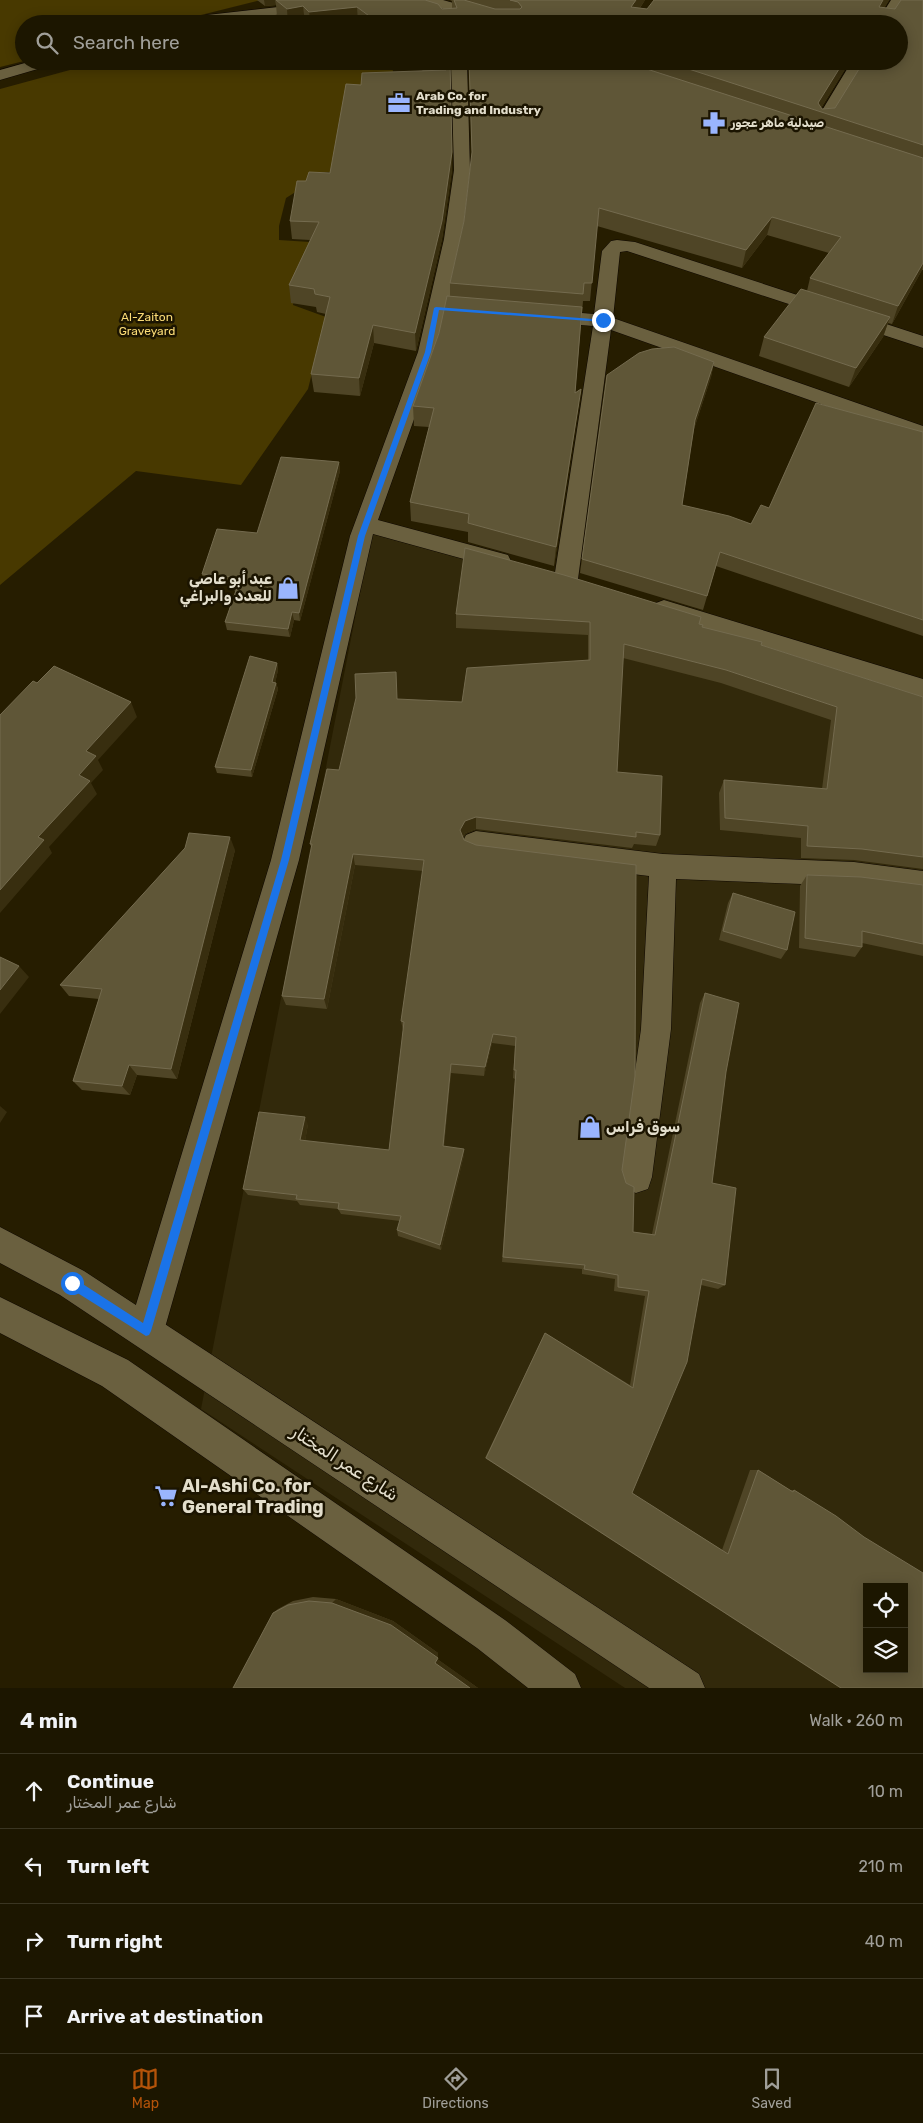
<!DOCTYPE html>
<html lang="en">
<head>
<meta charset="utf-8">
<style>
	body { margin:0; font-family:Rubik,Vazirmatn,sans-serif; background:#251f0a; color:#f1f3f6 }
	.controls { position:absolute; right:15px; bottom:15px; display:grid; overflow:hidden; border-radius:0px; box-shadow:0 2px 12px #0003 }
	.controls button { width:45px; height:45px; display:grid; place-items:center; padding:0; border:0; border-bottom:1px solid #3a3522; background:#1c1600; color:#f1f3f6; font:25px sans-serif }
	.stop { position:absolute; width:15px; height:15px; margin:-11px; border:4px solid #1a73e8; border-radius:50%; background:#fff }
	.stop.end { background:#1a73e8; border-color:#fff; box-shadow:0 1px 5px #0008 }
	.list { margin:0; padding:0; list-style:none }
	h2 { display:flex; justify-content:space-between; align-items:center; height:65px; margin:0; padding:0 20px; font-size:21px }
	h2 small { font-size:16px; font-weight:400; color:#a09f99 }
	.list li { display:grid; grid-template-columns:32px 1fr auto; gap:15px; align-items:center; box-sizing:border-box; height:75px; padding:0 20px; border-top:1px solid #3a3522 }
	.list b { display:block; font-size:19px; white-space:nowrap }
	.list p { margin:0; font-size:16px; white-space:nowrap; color:#a09f99 }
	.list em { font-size:16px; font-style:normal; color:#a09f99 }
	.icon { flex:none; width:28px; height:28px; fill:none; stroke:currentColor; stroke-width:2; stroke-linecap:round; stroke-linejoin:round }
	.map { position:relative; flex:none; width:923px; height:1688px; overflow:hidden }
	.search { position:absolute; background:#1c1600; box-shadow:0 2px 12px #0003; left:15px; right:15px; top:15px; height:55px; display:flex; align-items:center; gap:12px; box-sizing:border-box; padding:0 18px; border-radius:28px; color:#a09f99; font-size:19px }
	.sheet { height:365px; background:#1c1600 }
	nav { display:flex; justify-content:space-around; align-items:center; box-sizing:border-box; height:70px; border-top:1px solid #3a3522; background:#1c1600; font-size:14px; color:#a09f99 }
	nav a { display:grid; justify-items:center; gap:2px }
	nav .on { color:#b45309 }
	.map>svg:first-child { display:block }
	.built { fill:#32290b; fill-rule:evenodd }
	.green { fill:#483900 }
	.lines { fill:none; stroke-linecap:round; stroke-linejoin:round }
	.minor-casing { stroke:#0e0700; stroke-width:1 }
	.secondary-casing { stroke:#0e0700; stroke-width:1 }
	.minor { fill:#6a603f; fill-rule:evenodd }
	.secondary { fill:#6a603f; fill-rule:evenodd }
	.wall { fill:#4f4526 }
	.shaded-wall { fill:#382e0f }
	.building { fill:#5f5637; stroke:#746b4f; fill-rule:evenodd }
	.route { fill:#1a73e8 }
	.labels { text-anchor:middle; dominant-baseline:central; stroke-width:5; stroke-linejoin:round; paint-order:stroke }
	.far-poi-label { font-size:12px; font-weight:bold; fill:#e3decc; stroke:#1b1400; text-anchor:start }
	.far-park-label { font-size:12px; fill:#fbdc76; stroke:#1b1400 }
	.poi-label { font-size:15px; font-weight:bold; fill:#e3decc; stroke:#1b1400; text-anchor:end }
	.near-street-label { font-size:18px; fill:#e3decc; stroke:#1b1400 }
	.near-poi-label { font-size:18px; font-weight:bold; fill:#e3decc; stroke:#1b1400; text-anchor:start }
</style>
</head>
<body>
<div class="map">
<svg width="923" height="1688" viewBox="0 0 923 1688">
	<rect width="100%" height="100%" fill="#261d00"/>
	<path class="built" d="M372,531l551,169v988h-298l-424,-279zM867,1587h37v82h-37z"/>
	<g class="green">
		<path d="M0,0h261l-96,24h-141v37l-24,6z"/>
		<path d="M103,61h287l8,27 -64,84h-13l-8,9 -27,17 -7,28v14l31,2 -14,43 -3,20 33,12 -18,72 -67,96 -105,-14 -136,114v-496z"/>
	</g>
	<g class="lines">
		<defs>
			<g id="minor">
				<path d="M891,0h14l-15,24h-14z"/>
				<path d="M313,3l5,1 2,3 -2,3 -111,13 -5,-1 -2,-3 2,-3 5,-1z"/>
				<path d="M32,61h25l-2,3 -55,16v-10z"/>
				<path d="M451,61h16l3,109 -8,69 -24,113 -60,168 130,35 3,6 -3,6 -8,2 -127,-35 -74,326 -135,471 -6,12 -12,6 -12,-6 -6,-12 143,-471 79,-324 68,-184 26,-113 10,-69z"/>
				<path d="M852,61h15l-38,64h-12l-2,-3z"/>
				<path d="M617,240l18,2 288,94v12l-296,-97 -7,1 -7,66 310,108v14l-312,-110 -33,249 -4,6 -8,2 -8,-2 -4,-6 39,-253 -48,-4 -7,-2 -3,-4 3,-4 7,-2 49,4 8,-63 9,-10z"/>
				<path d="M664,600l259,79v20l-267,-84 -4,-6 4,-6z"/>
				<path d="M476,831l187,23 191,8 69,9v24l-69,-9 -178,-7 -5,150 -19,148 -4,12 -12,4 -12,-4 -4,-12 21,-148 8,-153 -173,-21 -10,-4 -4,-8 4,-8z"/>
			</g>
			<g id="secondary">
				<path d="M421,0h22l74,21 2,3h-24l-72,-21z"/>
				<path d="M0,1227l84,44 615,403 6,14h-56l-589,-393 -60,-32z"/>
				<path d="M0,1297l128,63 377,260 70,54 6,14h-53l-51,-40 -375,-262 -102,-53z"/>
			</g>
		</defs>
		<use href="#minor" class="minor-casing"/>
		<use href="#secondary" class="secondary-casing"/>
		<use href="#minor" class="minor"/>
		<use href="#secondary" class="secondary"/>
	</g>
	<g class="wall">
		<path d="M257,0h168l17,9h10v-8l-2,-1h195l-5,8 7,1 242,-9 -5,8 11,1 28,-9v270h-1l-30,54 -4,-1 -5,14 -34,50 -90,-31 5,-19 43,-46 3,-13 19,-25 -62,-18 -25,33 -145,-42 -7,75h-7l-8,92 6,-4 -3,20 -24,157 -86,-24v-10l-57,-11 -1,-19 19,-75 -15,-1 -1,-20 26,-73 11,-36v-14l14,-62 8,-65 -3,-95h381l-29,47 1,1 13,-1 64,-84h-593l-1,-1 -5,1h-14l-9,-8 -1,-11 -11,1z"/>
		<path d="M410,61h40l2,109 -10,69 -26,112 -42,-8 -14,53 -46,-4 -3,-18 15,-60 -9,-2 -1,-5 -25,-4 -2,-18 21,-45 -18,-1 -2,-18 16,-40 24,-8 31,-88 62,-14z"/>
		<path d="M714,362l-3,15 -17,52 -12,76 69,19 18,-16 154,-76v204l-207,-70 -13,44 -123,-37 27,-198z"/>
		<path d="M339,462l1,9 -40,150 -6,-1 -4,17 -63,-7 -2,-8 10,-30 -2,-8 -29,-2 -2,-8 55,-41z"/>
		<path d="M456,614l243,10 3,3 59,18 162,52v172l-69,-9 -53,-2v-20l-81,-8 -1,-37 5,-13 98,9 9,-69 -110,-37 -98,-25 -6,114 43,63 -4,11 -22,-2 -2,4 -156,-19 -11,4 -2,4 159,333 11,62 19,2 48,-231 5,-10 21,79 -14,111 13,102 -7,4 -17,-4 -69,208 90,57 28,-80h8l32,20h4l129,198h-83l-355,-230 60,-125 85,52 15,-89 -31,-5 1,-12 -33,-5v-5l-80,-7 13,-183 -2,-1 2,-32 -23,-3 -8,33 -33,-3 -7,73 20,3v6l-23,95 -43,-14 -1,-6 3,-9 -59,-7 -3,-5 -38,-4 -3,-4 -49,-6 -5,-6 65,-65 -3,17 84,9 14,-119v-1l-2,-9 22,-150 -68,-6 -28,144 -41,-4 -4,-9 30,-147 -2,-5 29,-74 123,-68 126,-42v-25l-132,-7z"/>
		<path d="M277,663l1,7 -3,13h1l2,6 -26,88 -35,-4 -2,-6z"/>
		<path d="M235,850l-58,229 -40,-4 -7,20 -48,-5 -9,-9 26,-82 -30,-3 -9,-11z"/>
		<path d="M807,875l116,10v71l-61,-13v4l-7,10 -56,-9 1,-62z"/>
		<path d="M733,893l54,57 -6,9 -62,-19 9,-37z"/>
		<path d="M313,1597l23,2 57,22 45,32 -1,6 41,29h-245l40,-75 5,-4 15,-8z"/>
	</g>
	<g class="shaded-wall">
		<path d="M264,0h11l1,5 -11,1z"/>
		<path d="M636,0h9l-16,24 2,-17z"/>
		<path d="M883,0h6l-15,24 5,-17z"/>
		<path d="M303,6l2,17 -5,1h-12l-1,-15z"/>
		<path d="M357,7l1,17h-47l-2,-12z"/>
		<path d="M844,61h6l-31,50 -1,-8z"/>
		<path d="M452,152v18l-10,69 -26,112 -1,-18z"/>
		<path d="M772,217l-5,18 -25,33 4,-18z"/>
		<path d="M923,263l-1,7 -30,54 6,-18z"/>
		<path d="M890,317l-7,20 -34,50 7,-19z"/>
		<path d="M373,325l1,18 -14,53 -1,-18z"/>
		<path d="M714,362l-3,15 -19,58 3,-15z"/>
		<path d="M581,389l-3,20 -24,157 2,-19z"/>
		<path d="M339,462l1,9 -40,150 -1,-8z"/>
		<path d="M292,612l2,8 -4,17 -2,-8z"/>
		<path d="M277,663l1,7 -4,19 -2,-7z"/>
		<path d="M276,683l2,6 -26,88 -1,-7z"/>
		<path d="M131,702l6,15 -39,43 5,10 -12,13 6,11 -48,53 3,6 -52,60v-23l38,-53 41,-62 7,-24z"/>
		<path d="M476,817v12l-11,4 -5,9v-12l5,-9z"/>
		<path d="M230,837l5,13 -58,229 -6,-10z"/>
		<path d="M353,854l2,11 -28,144 -3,-10z"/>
		<path d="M19,966l10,11 -29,37v-24z"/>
		<path d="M493,1034l-1,9 -8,33 1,-9z"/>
		<path d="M451,1064v9l-8,80v-7z"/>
		<path d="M129,1065l8,10 -7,20 -8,-9z"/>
		<path d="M0,1106l7,6 -7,11z"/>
		<path d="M305,1117l3,7 -4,23 -4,-7z"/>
		<path d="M464,1149v6l-23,95 -1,-5z"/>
		<path d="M336,1599l57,22 45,32v5l-106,-55z"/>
		<path d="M436,1658l42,30h-8l-35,-25z"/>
	</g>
	<g class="building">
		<path d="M276,0h149l13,4 4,5 15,-1 -3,-8h10l31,9h25l2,-2 -4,-5 -8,-2h126l-5,7 16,2 7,-9h229l-4,7 16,2 6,-9h22v145l-259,-84h180l-26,42 4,6 13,-1 29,-47h35v-37h-519l-23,-17 -48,5 -6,-6 -16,3z"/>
		<path d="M434,61h16l2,91 -10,69 -27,112 -42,-8 -14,53 -48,-4 19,-77 -15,-3 -1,-5 -25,-4 30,-63 -29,-1 7,-40h9l3,-9 21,1 16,-89 15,1 1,-12 84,-3z"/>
		<path d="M469,61h153l301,97v105l-25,43 -88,-28 31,-41 -69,-20 -26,33 -147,-42 -7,75h-8l-1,11 -133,-11 14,-62 8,-69z"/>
		<path d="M801,289l89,28 -34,51 -92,-31z"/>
		<path d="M447,296l135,11 -7,86 6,-4 -25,158 -88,-24 1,-9 -59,-12 24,-94 -21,-2 26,-73z"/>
		<path d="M674,347l40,15 -19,58 -13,85 47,11 22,8 10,-19 8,3 47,-105 107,29v188l-203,-68 -13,44 -125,-37 25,-184 32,-22 13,-4z"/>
		<path d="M281,457l58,5 -40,151 -7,-1 -4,17 -63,-7 13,-37 -5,-1 2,-7 -33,-3 15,-45 40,4z"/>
		<path d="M465,548l99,27 137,42 -2,7 4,1 -1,2 60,15 -1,3 162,52v160l-61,-8 -55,-3 1,-20 -83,-8 -1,-38 103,9 10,-82 -111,-37 -102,-26 -7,128 45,4 -2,59 -24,-3v5l-160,-20 -11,4 -5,9 4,10 12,5 160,20 -1,211 -13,94 4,13 8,4 -1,45 22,3 50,-242 34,10 -13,69 -14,111 24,5 -11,97 -23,-6 -15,83 -55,131 96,61 30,-84 35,22 1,-2 42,26 28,21 59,36v115h-82l-355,-230 59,-125 88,55 16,-97 -31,-4v-12l-34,-6 1,-4 -82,-8 13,-187h-2l2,-33 -23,-3 -8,33 -34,-3 -8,82 21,3 -24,96 -43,-15 4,-14 -63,-7 1,-6 -43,-4 1,-4 -54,-6 16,-77 46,5 -5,23 89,10 15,-128 -3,-1 23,-161 -71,-6 -29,145 -42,-3 30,-152h-2l17,-75 12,1 17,-72 -1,-24 41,-2 1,27 65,3 5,-34 123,-8v-38l-134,-8zM867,1587h37v82h-37z"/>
		<path d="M250,656l27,7 -5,19 4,1 -25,87 -36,-3z"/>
		<path d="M54,666l77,36 -45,49 10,5 -17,19 11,6 -52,56 6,3 -44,50v-175l33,-34 4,2z"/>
		<path d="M189,833l41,4 -59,232 -42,-4 -7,21 -49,-5 29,-92 -42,-4 125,-137z"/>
		<path d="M807,875l54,2 62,8v59l-61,-13v16l-57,-9z"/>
		<path d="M733,893l62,19 -8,38 -64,-19z"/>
		<path d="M0,957l19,9 -19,24z"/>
		<path d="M309,1601l23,2 59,22 47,33 -3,5 35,25h-237l40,-75 15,-8z"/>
	</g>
	<path class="route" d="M436,307l170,13 -3,2 -164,-12 -8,42 -66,184 -76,324 -138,471 -2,4 -3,1 -78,-49 -1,-4 1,-4h7l68,44 138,-463 77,-324 67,-184 9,-44z"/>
	<defs>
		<symbol id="office-bare" viewBox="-9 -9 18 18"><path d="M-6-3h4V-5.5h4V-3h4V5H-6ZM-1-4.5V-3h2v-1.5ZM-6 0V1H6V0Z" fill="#9ab5fd" stroke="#1b1400" stroke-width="2.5" paint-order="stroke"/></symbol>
		<symbol id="pharmacy-bare" viewBox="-9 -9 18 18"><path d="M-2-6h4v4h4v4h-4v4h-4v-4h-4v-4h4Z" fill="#9ab5fd" stroke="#1b1400" stroke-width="2.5" paint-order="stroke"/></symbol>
		<symbol id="shop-bare" viewBox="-9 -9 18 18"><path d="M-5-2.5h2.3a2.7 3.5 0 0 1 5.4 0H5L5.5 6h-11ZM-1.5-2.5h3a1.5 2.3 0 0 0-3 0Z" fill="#9ab5fd" stroke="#1b1400" stroke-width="2.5" paint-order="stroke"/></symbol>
		<symbol id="supermarket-bare" viewBox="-9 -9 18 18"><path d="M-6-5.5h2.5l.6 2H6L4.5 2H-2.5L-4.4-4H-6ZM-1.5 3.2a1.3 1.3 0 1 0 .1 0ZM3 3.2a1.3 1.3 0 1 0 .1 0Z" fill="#9ab5fd" stroke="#1b1400" stroke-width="2.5" paint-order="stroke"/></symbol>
	</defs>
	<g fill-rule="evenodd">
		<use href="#office-bare" x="383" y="87" width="32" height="32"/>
		<use href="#pharmacy-bare" x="698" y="107" width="32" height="32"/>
		<use href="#shop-bare" x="272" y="572" width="32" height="32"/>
		<use href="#shop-bare" x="574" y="1111" width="32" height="32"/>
		<use href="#supermarket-bare" x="150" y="1480" width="32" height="32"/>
	</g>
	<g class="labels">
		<g class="far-poi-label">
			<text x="416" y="96">Arab Co. for<tspan x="416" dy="14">Trading and Industry</tspan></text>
			<text x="731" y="123">صيدلية ماهر عجور</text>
		</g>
		<g class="far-park-label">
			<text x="147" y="317">Al-Zaiton<tspan x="147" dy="14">Graveyard</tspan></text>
		</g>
		<g class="poi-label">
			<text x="272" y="579">عبد أبو عاصي<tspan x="272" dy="17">للعدد والبراغي</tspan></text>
			<text x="606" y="1127" text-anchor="start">سوق فراس</text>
		</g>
		<g class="near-street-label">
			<text transform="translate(345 1463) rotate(33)">شارع عمر المختار</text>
		</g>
		<g class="near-poi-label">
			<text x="182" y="1486">Al-Ashi Co. for<tspan x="182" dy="21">General Trading</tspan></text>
		</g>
	</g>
</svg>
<div class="controls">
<button><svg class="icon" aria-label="locate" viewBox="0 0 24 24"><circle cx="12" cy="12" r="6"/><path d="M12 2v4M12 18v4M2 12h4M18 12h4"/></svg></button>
<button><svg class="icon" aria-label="layers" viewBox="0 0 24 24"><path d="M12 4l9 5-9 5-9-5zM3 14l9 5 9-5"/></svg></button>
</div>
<div class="stop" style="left:72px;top:1283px"></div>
<div class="stop end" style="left:603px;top:320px"></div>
<div class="search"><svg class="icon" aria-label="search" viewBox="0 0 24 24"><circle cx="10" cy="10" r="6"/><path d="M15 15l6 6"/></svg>Search here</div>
</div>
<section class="sheet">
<h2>4 min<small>Walk · 260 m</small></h2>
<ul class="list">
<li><svg class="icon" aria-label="ahead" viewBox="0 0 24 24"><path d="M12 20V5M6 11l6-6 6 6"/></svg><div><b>Continue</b><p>شارع عمر المختار</p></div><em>10 m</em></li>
<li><svg class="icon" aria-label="left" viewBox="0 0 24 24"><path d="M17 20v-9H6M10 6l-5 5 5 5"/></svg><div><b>Turn left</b></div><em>210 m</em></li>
<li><svg class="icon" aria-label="right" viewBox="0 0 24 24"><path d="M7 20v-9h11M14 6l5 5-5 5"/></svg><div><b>Turn right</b></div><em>40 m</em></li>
<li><svg class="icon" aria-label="arrive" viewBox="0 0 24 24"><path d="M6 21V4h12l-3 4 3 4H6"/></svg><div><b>Arrive at destination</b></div></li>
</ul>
</section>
<nav>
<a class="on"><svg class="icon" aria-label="map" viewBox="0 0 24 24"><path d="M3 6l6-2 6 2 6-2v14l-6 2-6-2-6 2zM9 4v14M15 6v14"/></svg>Map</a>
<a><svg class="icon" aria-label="directions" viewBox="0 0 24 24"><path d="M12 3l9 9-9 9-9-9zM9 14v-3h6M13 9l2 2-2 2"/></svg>Directions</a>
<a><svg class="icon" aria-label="saved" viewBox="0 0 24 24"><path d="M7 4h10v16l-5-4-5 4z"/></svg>Saved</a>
</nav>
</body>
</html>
